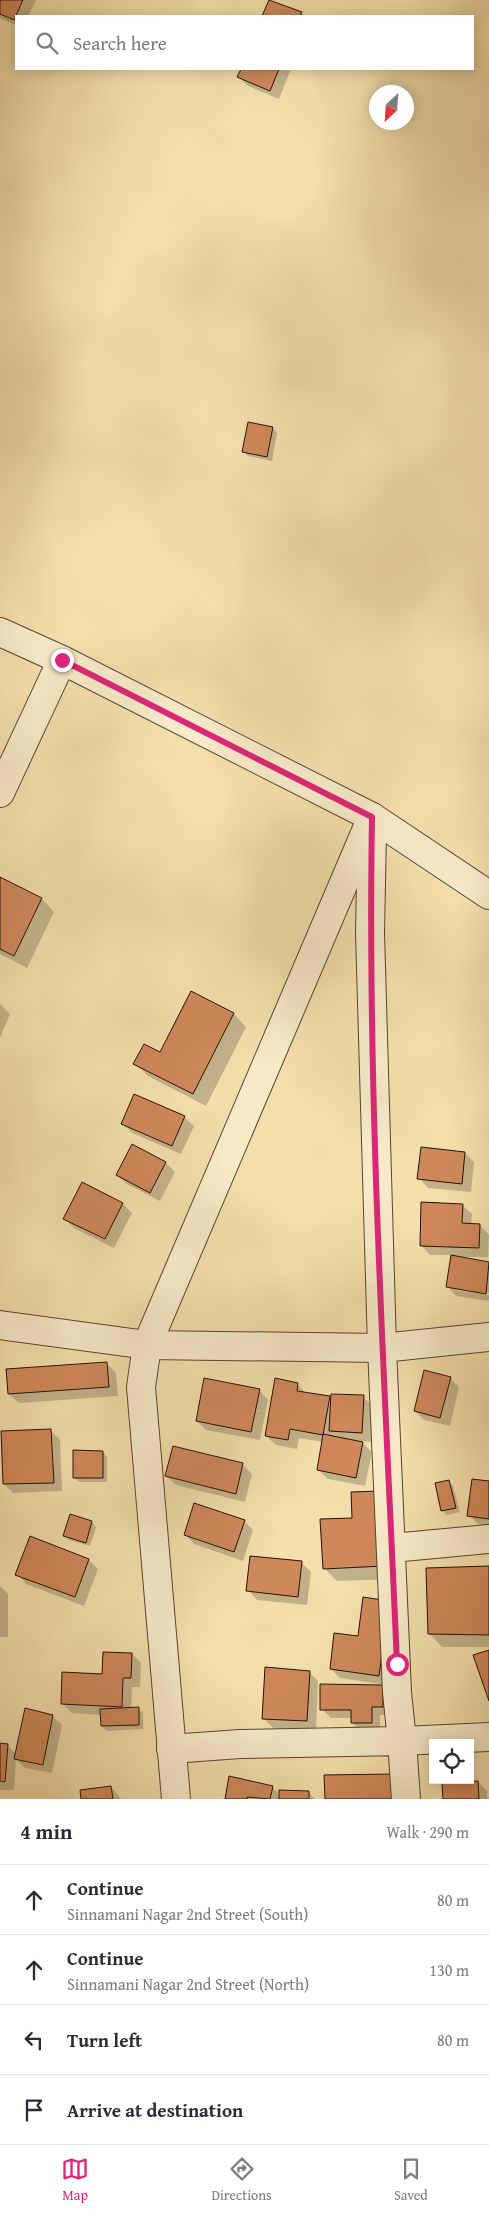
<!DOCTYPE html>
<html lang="en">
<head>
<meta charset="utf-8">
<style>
	body { margin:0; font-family:"Gentium Book Plus",serif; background:#f2f2f3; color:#2b2b33 }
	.controls { position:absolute; right:15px; bottom:15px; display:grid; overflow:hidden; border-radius:0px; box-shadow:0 2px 12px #0003 }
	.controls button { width:45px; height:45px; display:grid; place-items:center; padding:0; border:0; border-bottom:1px solid #e1e1e2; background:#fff; color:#2b2b33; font:25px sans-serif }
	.compass { position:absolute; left:369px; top:85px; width:45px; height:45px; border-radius:50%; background:#fff; box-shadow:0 2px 12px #0003; rotate:205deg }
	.stop { position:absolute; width:15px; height:15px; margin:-11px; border:4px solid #db2777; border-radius:50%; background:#fff }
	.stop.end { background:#db2777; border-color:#fff; box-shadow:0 1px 5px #0008 }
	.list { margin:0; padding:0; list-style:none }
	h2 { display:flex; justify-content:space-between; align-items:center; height:65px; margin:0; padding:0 20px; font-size:21px }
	h2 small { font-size:16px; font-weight:400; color:#7c7c81 }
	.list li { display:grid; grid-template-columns:32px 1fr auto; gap:15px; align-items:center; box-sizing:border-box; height:70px; padding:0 20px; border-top:1px solid #e1e1e2 }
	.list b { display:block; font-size:19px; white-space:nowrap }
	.list p { margin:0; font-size:16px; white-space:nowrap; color:#7c7c81 }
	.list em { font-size:16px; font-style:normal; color:#7c7c81 }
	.icon { flex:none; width:28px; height:28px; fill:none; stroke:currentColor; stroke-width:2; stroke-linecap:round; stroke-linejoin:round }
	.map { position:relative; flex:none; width:489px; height:1799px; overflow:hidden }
	.search { position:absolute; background:#fff; box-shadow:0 2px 12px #0003; left:15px; right:15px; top:15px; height:55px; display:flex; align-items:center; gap:12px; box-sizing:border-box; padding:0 18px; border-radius:0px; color:#7c7c81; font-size:19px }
	.sheet { height:345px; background:#fff }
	nav { display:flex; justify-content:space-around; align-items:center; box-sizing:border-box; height:70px; border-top:1px solid #e1e1e2; background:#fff; font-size:14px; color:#7c7c81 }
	nav a { display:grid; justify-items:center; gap:2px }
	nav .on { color:#db2777 }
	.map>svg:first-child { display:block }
	.shadow { fill:#0003 }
	.building { fill:#ce885b; stroke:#251106 }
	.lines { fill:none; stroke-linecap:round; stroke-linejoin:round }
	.minor-casing { stroke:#584430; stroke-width:30 }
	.minor { stroke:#f7eac9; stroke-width:28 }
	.route { stroke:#db2777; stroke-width:6 }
</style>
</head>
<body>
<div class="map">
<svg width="489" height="1799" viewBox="0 0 489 1799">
	<rect width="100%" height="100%" fill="#f3dfac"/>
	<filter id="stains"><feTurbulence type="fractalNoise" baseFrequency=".004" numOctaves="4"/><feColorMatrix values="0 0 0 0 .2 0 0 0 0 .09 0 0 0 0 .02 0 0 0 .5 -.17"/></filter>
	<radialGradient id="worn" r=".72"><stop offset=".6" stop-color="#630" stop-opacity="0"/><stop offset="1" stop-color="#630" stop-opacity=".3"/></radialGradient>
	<g class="shadow">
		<path d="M0,0h36l-8,16h-12v9l-16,-7z"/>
		<path d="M270,0l31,13 4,3h-41z"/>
		<path d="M242,69h49l-12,30 -31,-13 -9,-9z"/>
		<path d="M273,428l4,5 -5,28 -24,-5 -5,-5z"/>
		<path d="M0,879l42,20 12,13 -27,56 -27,-14z"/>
		<path d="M192,993l42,21 12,13 -40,79 -58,-30 -13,-13 26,-9z"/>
		<path d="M0,1004l10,10 -10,24z"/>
		<path d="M184,1117l10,9 -13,28 -49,-21 -10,-10z"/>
		<path d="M132,1146l34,17 9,9 -15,29 -33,-17 -10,-9z"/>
		<path d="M465,1153l9,9 -3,30 -43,-4 -9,-10z"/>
		<path d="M123,1204l9,9 -18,35 -40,-20 -9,-9z"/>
		<path d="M462,1205l10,9 -1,11h9l9,10 -1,22h-30l31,6v30l-33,-6v3l33,5v6l-33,-5 -9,-10 5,-31h-22l-9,-10z"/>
		<path d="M107,1364l9,9 2,23 -99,7 -10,-9z"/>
		<path d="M450,1378l9,9 -9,39 -26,-6 -9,-9z"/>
		<path d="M297,1384l10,10 22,4 3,3 31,-4 10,9 -2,36 -10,-1 11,11 -7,34 -37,-7 -10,-9 5,-28 -24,-4 -2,11 -21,-4 -10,-9z"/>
		<path d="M259,1390l9,10 -8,40 -54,-10 -9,-9z"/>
		<path d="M51,1431l9,9 2,51 -49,2 -9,-9z"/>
		<path d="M103,1452l4,5v25h-28l-5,-5z"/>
		<path d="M242,1464l10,10 -7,28 -69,-17 -10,-9z"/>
		<path d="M449,1481l4,5 7,26 -13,3 -5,-5z"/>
		<path d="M489,1483v43l-11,-2 -9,-9z"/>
		<path d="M71,1516l21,6 4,5 -6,19 -21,-6 -4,-5z"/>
		<path d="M244,1521l9,9 -10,31 -49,-17 -9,-10z"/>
		<path d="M322,1521l74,58 -59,2 -13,-13z"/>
		<path d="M89,1560l9,9 -14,37 -58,-22 -9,-10z"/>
		<path d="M302,1563l9,9 -4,33 -50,-5 -9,-10z"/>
		<path d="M489,1567v80h-47l-12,-13z"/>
		<path d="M0,1586l8,8v43h-8z"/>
		<path d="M388,1602v83l-48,-7 -9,-9z"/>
		<path d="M132,1654l9,9 -1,24h-8l-1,22h7l5,4v16l-36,2 -5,-5v-11l-30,-2 -9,-9z"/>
		<path d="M309,1672l9,9 -2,49 -43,-2 -9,-9z"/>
		<path d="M382,1686l10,9 -1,20h-11v17h-19l-9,-10v-4h-21l-9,-9z"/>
		<path d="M52,1716l10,9 -10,48 -27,-5 -9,-9 -2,31h-14v-46l7,1 9,9z"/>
		<path d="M478,1782l9,9v8h-43z"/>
		<path d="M111,1787l10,12h-39z"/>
		<path d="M272,1787l8,8 28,-3 7,7h-89z"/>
	</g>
	<g class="building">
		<path d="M0,0h23l-9,20 -14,-6z"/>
		<path d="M269,0l33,12 -2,4h-38z"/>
		<path d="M241,69h38l-9,22 -33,-14z"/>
		<path d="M248,422l25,5 -6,30 -25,-5z"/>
		<path d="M0,877l42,21 -28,58 -14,-7z"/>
		<path d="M191,991l43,22 -41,81 -60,-30 11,-20 16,8z"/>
		<path d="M134,1094l51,22 -13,30 -51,-22z"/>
		<path d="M132,1144l34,18 -16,31 -34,-18z"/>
		<path d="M421,1147l44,5 -3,32 -45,-5z"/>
		<path d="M82,1182l41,21 -18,36 -42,-20z"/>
		<path d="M421,1202l42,2 -1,19 18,1 -1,24 -59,-2z"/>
		<path d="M451,1255l38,7 -3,32 -40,-7z"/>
		<path d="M107,1362l2,25 -101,7 -2,-25z"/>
		<path d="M424,1370l27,7 -11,41 -26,-7z"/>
		<path d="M204,1378l56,11 -9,43 -55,-11z"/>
		<path d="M275,1378l23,5 -1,8 33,5 -7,39 -33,-6 -2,11 -23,-4z"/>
		<path d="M331,1394l33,1 -2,38 -33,-2z"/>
		<path d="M51,1429l3,54 -51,1 -2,-53z"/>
		<path d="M323,1434l40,8 -7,36 -39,-8z"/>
		<path d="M173,1446l70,17 -7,31 -71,-18z"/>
		<path d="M73,1450l30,1v27h-30z"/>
		<path d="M472,1479l17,2v38l-22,-3z"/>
		<path d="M449,1480l7,28 -15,3 -6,-28z"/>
		<path d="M380,1491l4,75 -61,3 -3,-50 32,-1 -1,-26z"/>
		<path d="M194,1503l51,17 -11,32 -50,-17z"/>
		<path d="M70,1514l22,7 -6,22 -23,-7z"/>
		<path d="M30,1536l59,23 -14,38 -60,-22z"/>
		<path d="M250,1556l52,5 -4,36 -52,-6z"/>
		<path d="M489,1566v69l-61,-1 -2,-66z"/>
		<path d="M363,1597l26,4 -10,75 -49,-7 4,-36 24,3z"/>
		<path d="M489,1650v51l-16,-46z"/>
		<path d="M103,1652l29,1 -1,25h-8l-1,29 -61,-3 1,-32 40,2z"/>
		<path d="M265,1667l45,4 -3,50 -45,-2z"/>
		<path d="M320,1684l63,1v22h-11v16h-21v-13h-31z"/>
		<path d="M139,1707v18l-38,1 -1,-17z"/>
		<path d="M25,1708l28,7 -10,50 -29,-6z"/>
		<path d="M0,1743l8,1 -3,38 -5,-1z"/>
		<path d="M395,1774l1,25h-71l-1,-24z"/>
		<path d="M229,1776l44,10 -3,13 -23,-2v2h-22z"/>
		<path d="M478,1781l1,18h-36l-1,-16z"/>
		<path d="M111,1786l2,13h-32l-1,-9z"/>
		<path d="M279,1790l30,1v8h-30z"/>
	</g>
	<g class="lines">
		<defs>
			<g id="minor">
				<path d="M0,632l62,28 310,157 117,78"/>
				<path d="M0,793l62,-133"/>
				<path d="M372,831l-2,102 12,415 15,344 5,49 87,-4"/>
				<path d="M0,1325l147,20 235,3 107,-11"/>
				<path d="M392,1548l97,-9"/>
				<path d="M171,1749l69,-5 162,-3 4,58"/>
				<path d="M176,1799l-35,-412 6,-42 225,-528"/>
			</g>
		</defs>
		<use href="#minor" class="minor-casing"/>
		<use href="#minor" class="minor"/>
	</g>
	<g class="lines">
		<path class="route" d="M62,660l310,157c-5,282 13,565 25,847"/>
	</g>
	<rect width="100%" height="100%" filter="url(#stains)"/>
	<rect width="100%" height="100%" fill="url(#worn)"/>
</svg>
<div class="controls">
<button><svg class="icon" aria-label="locate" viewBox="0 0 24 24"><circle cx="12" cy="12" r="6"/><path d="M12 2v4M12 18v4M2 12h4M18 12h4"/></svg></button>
</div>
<svg class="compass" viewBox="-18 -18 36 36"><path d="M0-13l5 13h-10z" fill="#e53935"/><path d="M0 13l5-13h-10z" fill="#7c7c81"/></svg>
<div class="stop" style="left:397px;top:1664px"></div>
<div class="stop end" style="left:62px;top:660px"></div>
<div class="search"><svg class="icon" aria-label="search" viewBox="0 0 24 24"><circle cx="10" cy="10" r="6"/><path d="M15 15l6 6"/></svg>Search here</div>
</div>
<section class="sheet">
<h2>4 min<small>Walk · 290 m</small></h2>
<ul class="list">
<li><svg class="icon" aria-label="ahead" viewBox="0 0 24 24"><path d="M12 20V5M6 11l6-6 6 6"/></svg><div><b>Continue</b><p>Sinnamani Nagar 2nd Street (South)</p></div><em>80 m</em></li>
<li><svg class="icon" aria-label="ahead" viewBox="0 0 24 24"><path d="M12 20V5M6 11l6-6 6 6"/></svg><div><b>Continue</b><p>Sinnamani Nagar 2nd Street (North)</p></div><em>130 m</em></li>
<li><svg class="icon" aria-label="left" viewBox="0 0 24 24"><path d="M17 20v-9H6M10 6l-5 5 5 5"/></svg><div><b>Turn left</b></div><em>80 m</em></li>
<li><svg class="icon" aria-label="arrive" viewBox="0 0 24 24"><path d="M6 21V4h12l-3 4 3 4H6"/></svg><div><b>Arrive at destination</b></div></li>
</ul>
</section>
<nav>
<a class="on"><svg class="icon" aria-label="map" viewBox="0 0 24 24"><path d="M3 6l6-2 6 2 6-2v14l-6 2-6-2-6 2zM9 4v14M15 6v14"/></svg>Map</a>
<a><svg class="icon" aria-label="directions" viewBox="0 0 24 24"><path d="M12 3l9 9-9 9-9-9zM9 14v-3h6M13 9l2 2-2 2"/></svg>Directions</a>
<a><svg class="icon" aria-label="saved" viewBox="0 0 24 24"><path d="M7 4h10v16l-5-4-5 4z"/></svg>Saved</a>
</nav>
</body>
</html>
